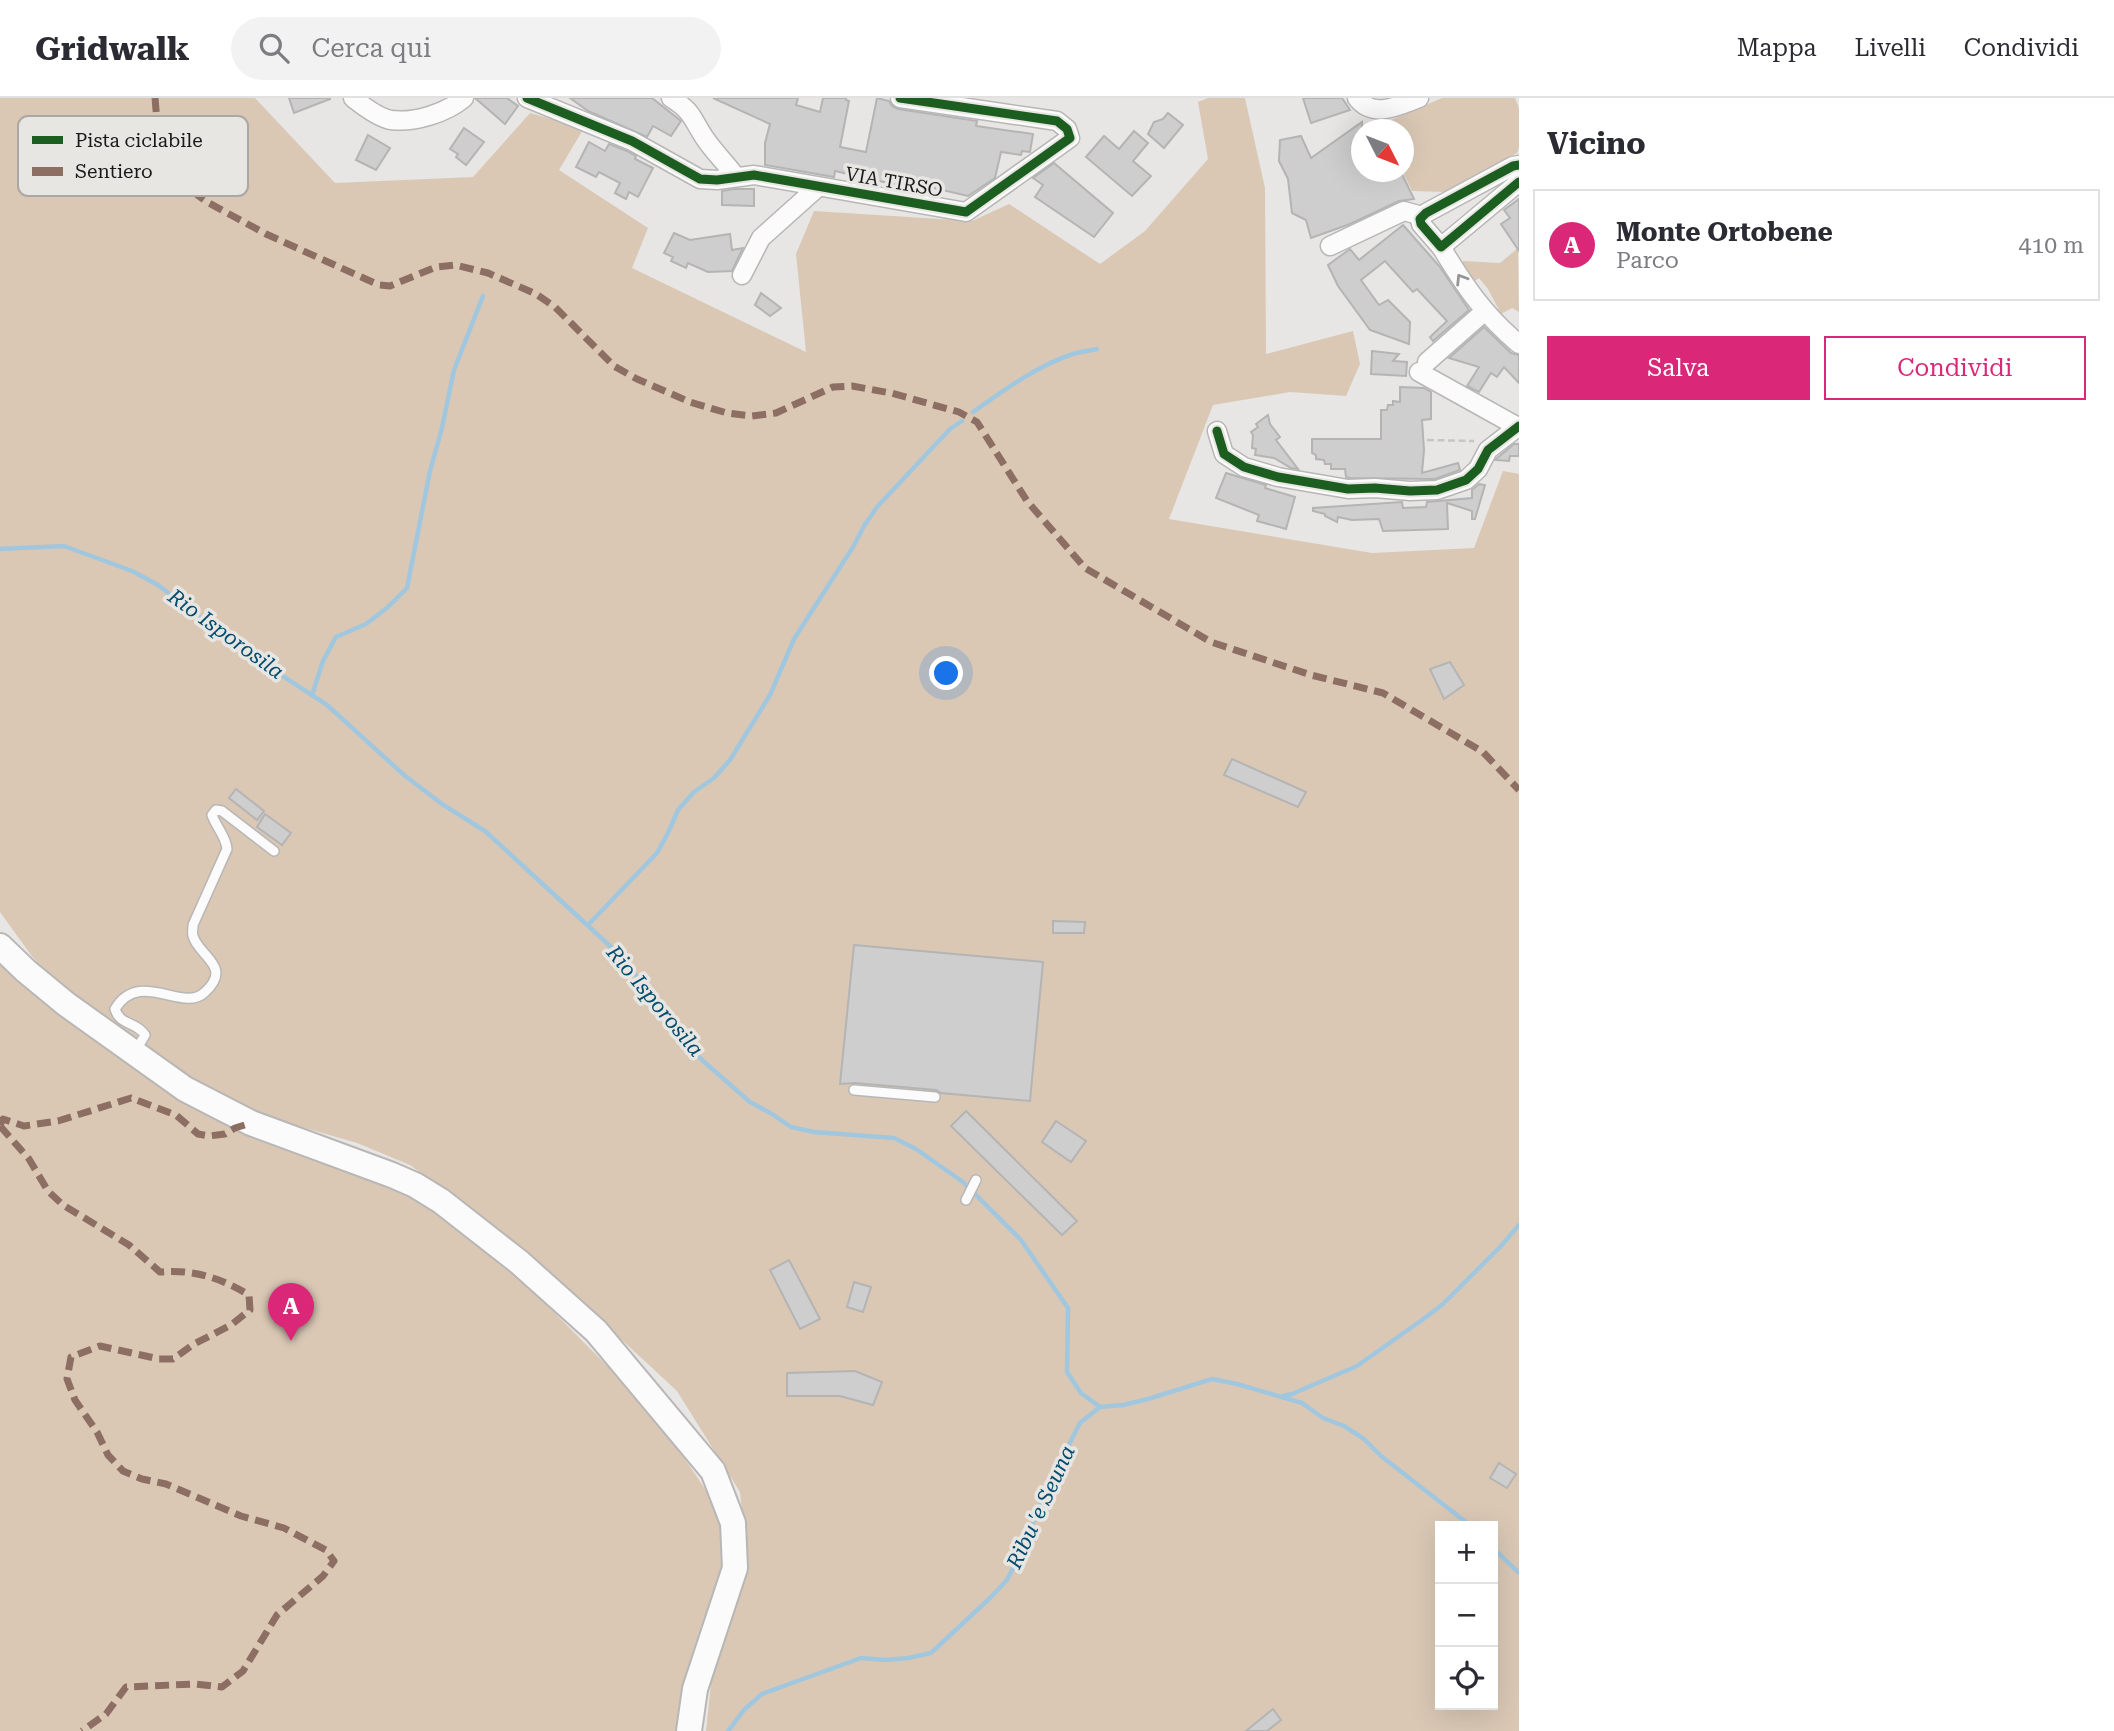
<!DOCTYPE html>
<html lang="it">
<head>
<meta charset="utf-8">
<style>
	body { margin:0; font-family:"Roboto Serif",serif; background:#f2f2f3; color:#2b2b33 }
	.controls { position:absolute; right:21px; bottom:21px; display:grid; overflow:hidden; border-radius:0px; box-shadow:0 7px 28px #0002 }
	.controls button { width:63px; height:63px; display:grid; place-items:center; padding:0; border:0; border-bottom:2px solid #e1e1e2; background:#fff; color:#2b2b33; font:35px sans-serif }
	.compass { position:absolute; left:1351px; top:21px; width:63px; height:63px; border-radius:50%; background:#fff; box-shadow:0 7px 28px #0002; rotate:132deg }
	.you { position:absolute; left:947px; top:576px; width:24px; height:24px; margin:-18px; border:5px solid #fff; border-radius:50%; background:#1a73e8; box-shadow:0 0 0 10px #1a73e833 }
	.badge { display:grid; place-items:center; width:46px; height:46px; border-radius:50%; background:#db2777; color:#fff; font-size:23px; font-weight:700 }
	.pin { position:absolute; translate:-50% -58px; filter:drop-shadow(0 2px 4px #0008) }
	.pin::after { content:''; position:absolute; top:37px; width:24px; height:21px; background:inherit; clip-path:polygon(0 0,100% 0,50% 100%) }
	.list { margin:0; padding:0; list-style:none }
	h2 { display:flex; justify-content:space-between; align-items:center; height:91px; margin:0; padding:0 28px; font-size:30px }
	h2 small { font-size:23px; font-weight:400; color:#7c7c81 }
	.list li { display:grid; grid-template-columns:46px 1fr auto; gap:21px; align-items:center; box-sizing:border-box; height:112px; margin:0 14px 14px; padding:0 14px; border:2px solid #e1e1e2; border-radius:0px }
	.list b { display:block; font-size:26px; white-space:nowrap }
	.list p { margin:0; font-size:23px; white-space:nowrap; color:#7c7c81 }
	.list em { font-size:23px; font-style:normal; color:#7c7c81 }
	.actions { display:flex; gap:14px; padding:21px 28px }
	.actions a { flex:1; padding:16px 0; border:2px solid #db2777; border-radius:0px; text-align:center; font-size:24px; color:#db2777 }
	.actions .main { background:#db2777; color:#fff }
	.icon { flex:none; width:38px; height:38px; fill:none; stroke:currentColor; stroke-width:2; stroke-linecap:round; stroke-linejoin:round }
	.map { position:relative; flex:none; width:1519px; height:1633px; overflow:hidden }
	header { display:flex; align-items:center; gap:42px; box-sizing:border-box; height:98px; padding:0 35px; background:#fff; border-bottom:2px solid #e1e1e2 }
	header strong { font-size:33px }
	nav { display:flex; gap:38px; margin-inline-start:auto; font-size:24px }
	.search { width:490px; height:63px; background:#f2f2f3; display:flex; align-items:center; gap:18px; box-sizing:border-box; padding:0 24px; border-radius:38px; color:#7c7c81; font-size:26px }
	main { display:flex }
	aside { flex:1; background:#fff }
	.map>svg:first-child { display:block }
	.green { fill:#dac8b5; fill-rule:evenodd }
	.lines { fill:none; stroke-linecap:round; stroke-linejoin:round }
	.stream { stroke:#a1c7df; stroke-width:4.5 }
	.building { fill:#cecece; stroke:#b4b4b4; stroke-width:2 }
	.lane-casing { stroke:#b8b7b6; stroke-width:12 }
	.street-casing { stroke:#b8b7b6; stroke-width:21 }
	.secondary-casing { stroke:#b8b7b6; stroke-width:28 }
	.path { stroke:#c6c6c6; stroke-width:2.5; stroke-dasharray:7 3.5; stroke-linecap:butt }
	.lane { stroke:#fbfbfb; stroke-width:9 }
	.street { stroke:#fbfbfb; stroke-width:18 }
	.secondary { stroke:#fbfbfb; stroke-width:24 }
	.quiet { stroke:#8d6e63; stroke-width:7; stroke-dasharray:14 7; stroke-linecap:butt }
	.cycleway-casing { stroke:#e8e6e3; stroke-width:13 }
	.cycleway { stroke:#1b5e20; stroke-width:9 }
	.oneway { stroke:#969595 }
	.labels { text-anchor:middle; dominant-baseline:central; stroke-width:7; stroke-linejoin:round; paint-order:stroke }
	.street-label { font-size:19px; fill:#1a1918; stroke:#e8e6e3 }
	.water-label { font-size:21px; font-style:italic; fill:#034c6f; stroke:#e8e6e3 }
	.key { fill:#e8e6e3; stroke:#aaa8a6; stroke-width:2 }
	.key-label { font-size:19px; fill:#1a1918 }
</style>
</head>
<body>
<header>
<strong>Gridwalk</strong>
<div class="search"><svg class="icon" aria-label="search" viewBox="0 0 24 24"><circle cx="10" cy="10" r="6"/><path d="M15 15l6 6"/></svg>Cerca qui</div>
<nav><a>Mappa</a><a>Livelli</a><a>Condividi</a></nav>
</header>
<main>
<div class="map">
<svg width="1519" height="1633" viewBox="0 0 1519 1633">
	<rect width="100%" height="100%" fill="#e7e6e4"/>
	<g class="green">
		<path d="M0,0h255l80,85 138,-6 57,-64 54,15 -25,42 89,58 -16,40 174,84 -10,-98 18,-43 158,10 37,-17 91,60 45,-33 63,-72 -10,-57 10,-4h37l20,90 1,166 87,-23 7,33 -14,32 -56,-4 -77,13 -44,114 203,34 102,-5 29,-77 16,3v1257h-813l7,-66 35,-100 -8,-73 -63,-101 -149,-138 -118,-88 -53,-22 -104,-30 -76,-39 -119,-88 -27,-31 -31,-43zM1440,1428h53v179h-53z"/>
		<path d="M1442,0h73l4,10v40l-2,5 -71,39 -34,-1 -9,-19 1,-42 -20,-1 -2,-5z"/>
		<path d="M1518,150l1,64 -7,-4 -11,6 -13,-25 -9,-11 -8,6 -13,-20 6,-3 36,2z"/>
		<path d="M0,867l167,126 53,31 116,42 85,37 44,31 72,63 90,91 58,73 22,33 16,34v22l-5,43 -37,140h-681z"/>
	</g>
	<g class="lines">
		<g class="stream">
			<path d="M973,314c30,-21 62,-45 97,-57 8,-3 18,-4 27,-6"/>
			<path d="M0,451l64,-3 68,25 26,14 82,63 87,57 77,70 38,29 43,27 138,127 62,84 17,18 48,42 22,12 19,13 23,5 80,6 22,11 47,33 58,58 47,68 -1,64 14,21 19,14 23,-2 25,-6 64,-20 25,5 65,19 21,15 21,8 20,13 17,17 90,70"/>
			<path d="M312,597l11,-34 13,-24 30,-13 22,-17 19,-19 23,-117 12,-43 12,-58 29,-74"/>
			<path d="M588,827l69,-72 11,-20 10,-23 16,-18 20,-14 16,-18 40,-65 24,-56 59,-92 11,-21 13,-19 73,-78 12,-8"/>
			<path d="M1282,1298l10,-2 65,-28 65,-46 21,-16 58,-58 18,-21"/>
			<path d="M1493,1450l26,25"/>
			<path d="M728,1633l16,-21 18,-16 99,-36 24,2 23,-2 23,-5 59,-55 17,-18 15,-29 22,-57 36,-71 20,-16"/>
		</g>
	</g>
	<g class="building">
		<path d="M289,0h41v1l-36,14z"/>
		<path d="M475,0h32l11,8 -13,18z"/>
		<path d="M570,0h82l29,23 -10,15 -18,-10 -6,11 -59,-26z"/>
		<path d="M713,0h85l-2,7 24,7 3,-14h23v2l3,1 -9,46 26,5 11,-54 12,3 3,5 6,3 79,12 -1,5 57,8 -3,18 -8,-1 -1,4 -20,-3 -6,26 -27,18 -60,-14h-6l-1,4 -66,-15 -1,6 -69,-12v-22l5,-19z"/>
		<path d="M1303,0h39l8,12 -39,13z"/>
		<path d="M1168,15l15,12 -19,23 -16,-14 6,-12 9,-3z"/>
		<path d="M1362,24v50h39l13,27 -15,2 -49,23 -39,14 -5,-18 -14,-7 -4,-34 -9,-18 1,-21 21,-4 10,22z"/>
		<path d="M464,30l20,14 -18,23 -10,-8 2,-3 -8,-5z"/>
		<path d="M1134,33l14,12 -15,18 18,15 -19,20 -46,-39 18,-21 15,13z"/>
		<path d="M368,37l22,13 -14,22 -20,-10z"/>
		<path d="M589,44l16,9 4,-7 18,7 9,5 -1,3 18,9 -15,29 -9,-5 -3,7 -11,-6 5,-10 -21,-11 -3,5 -20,-10z"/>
		<path d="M1054,65l59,50 -19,24 -59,-40 8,-12 -10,-7z"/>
		<path d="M734,91h20v17l-32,-1v-14z"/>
		<path d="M1519,101v52l-18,-27 9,-6 -6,-8z"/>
		<path d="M1403,127l37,42 29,43 -36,31 -3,-4 17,-16 -30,-32 -4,3 -28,-31 -24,19 18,25 9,-5 22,22 -1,22 -39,-14 -32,-44 -10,-21 22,-16 9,11z"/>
		<path d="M674,135l16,7 40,-6 2,16 11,-2 -11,23 -24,1 -20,-9 -2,5 -15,-7 2,-4 -9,-4z"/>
		<path d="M761,195l20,15 -11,8 -15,-11z"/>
		<path d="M1484,229l27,26 8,2v28l-15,-16 -7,10 -6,-4 -12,19 -12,-6 12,-19 -30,-9z"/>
		<path d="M1372,253l27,3 -6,7 14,1 -1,14 -35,-2z"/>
		<path d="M1400,289l24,1 7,4v27l-9,1 2,30 -2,23 36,-10 2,7 -25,9 -86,-1 -3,-1 -1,-8h-14v-5h-6l-1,-4 -8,-1v-4l-4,-2v-14h69v-29h6l1,-5h5v-4l7,1z"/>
		<path d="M1268,317l2,9 10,13 -4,3 22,29 -7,-1 -17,-10 -19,-3 1,-6 -4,-1 1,-13 -2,-3 7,-5 -2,-3z"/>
		<path d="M1514,346h5v12h-9l-1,5 -14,-1z"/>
		<path d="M1226,375l40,12 -1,3 30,9 -9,32 -29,-8 2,-6 -43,-17z"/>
		<path d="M1479,386l6,1 -10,34h-3v-8l-25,-8 1,26 -65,2 -4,-12 -27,1 -14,-3 -1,5 -12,-6v-2l-12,-3v-3l89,-6 1,6 23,-1 1,-5 45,-4v-8z"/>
		<path d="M1450,564l14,23 -20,14 -14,-30z"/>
		<path d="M1232,661l74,33 -8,15 -74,-32z"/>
		<path d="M236,691l28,22 -7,9 -28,-22z"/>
		<path d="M265,716l26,19 -9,12 -25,-18z"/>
		<path d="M1053,823l32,1 -1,11h-31z"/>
		<path d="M854,847l189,17 -13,139 -89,-8 -5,-3 -81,-7 -15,1z"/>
		<path d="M966,1013l111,110 -15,14 -111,-109z"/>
		<path d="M1056,1023l30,20 -15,21 -29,-20z"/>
		<path d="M789,1162l31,59 -20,10 -30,-59z"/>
		<path d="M854,1184l17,5 -8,25 -16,-5z"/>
		<path d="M855,1273l27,11 -9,23 -33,-9h-53v-23z"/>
		<path d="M1499,1365l17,11 -9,14 -17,-10z"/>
		<path d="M1273,1611l8,11 -14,11h-21z"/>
	</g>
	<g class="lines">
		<defs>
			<g id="lane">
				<path d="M135,954l10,-17c-9,-14 -25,-9 -30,-26 25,-41 68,5 90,-17 28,-26 -6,-35 -12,-56 -1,-3 0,-7 0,-11l34,-76c-1,-13 -11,-22 -15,-34l4,-5 6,1 52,40"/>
				<path d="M854,992l81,7"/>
				<path d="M966,1102l10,-20"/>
			</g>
			<g id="street">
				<path d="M353,0c10,8 26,20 38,22 24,3 55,-7 73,-22"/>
				<path d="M527,0l105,43 68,38 17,1 37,-5 212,37 104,-74 -3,-9 -10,-8 -157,-23"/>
				<path d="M671,0c22,14 20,19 33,39 9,14 22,26 32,40"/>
				<path d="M1357,0c16,21 41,8 62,0"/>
				<path d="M1519,67l-6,1 -87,47 -6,6 1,5 20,23 78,-65"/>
				<path d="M1330,148l74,-35 18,5"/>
				<path d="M1441,149c23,38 43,68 78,97"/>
				<path d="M742,177l19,-37 57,-51"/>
				<path d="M1427,264l58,-51"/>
				<path d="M1419,274l99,55"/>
				<path d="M1217,333l7,23 20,13 34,10 70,12 27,-1 35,3 27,-1 29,-10 12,-11 10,-19 31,-24"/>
			</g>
			<path id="secondary" d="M0,848l26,25 40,33 119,85 66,34 141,52 23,10 26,16 78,61 77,69 117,140 20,52 2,45 -40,121 -6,42"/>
		</defs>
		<use href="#lane" class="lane-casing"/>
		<use href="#street" class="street-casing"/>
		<use href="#secondary" class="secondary-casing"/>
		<path class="path" d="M1427,342l47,1"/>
		<use href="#lane" class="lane"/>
		<use href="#street" class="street"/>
		<use href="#secondary" class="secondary"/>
		<g class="quiet">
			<path d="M155,0l4,47 10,20 20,24 18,13 59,32 113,51 11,1 46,-19 19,-2 33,8 48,21 19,13 59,59 23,13 53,23 37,11 25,3 24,-3 57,-26 19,-1 39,7 68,19 18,10 50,79 58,67 126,74 100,33 72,18 100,59 36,38"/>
			<path d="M0,1027l3,-6 21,7 34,-5 73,-23 45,17 22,19 11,2 16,-2 10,-6 16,-5"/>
			<path d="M0,1028l29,33 19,32 15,14 66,40 31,27c33,-3 61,6 89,23l1,15 -19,15 -37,19 -21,15h-14l-59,-13 -29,11 -4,22 8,21 22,32 11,23 15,16 19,8 24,5 75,32 43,12 42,22 8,11 -11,15 -46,39 -34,56 -21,16 -27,-3 -69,3 -20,27 -24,17"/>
		</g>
		<defs>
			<g id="cycleway">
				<path d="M527,0l105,43 68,38 17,1 37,-5 212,37 104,-74 -3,-9 -10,-8 -157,-23"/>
				<path d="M1519,67l-6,1 -87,47 -6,6 1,5 20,23 78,-65"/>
				<path d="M1217,333l7,23 20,13 34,10 70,12 27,-1 35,3 27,-1 29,-10 12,-11 10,-19 31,-24"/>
			</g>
		</defs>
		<use href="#cycleway" class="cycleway-casing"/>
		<use href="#cycleway" class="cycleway"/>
	</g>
	<defs><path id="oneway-chevron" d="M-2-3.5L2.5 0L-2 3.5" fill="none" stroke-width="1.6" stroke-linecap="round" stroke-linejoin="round" transform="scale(1.75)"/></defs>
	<use class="oneway" href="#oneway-chevron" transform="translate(1461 181) rotate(-122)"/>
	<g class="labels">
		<g class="street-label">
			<text transform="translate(894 84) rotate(10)">VIA TIRSO</text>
		</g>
		<g class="water-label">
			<text transform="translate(226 536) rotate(36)">Rio Isporosila</text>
			<text transform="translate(655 903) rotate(50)">Rio Isporosila</text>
			<text transform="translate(1041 1409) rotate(-65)">Ribu 'e Seuna</text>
		</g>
	</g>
	<rect x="18" y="18" width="230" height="80" rx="10" class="key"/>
	<rect x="32" y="38" width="31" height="8" fill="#1b5e20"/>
	<rect x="32" y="69" width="31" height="9" fill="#8d6e63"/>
	<g class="key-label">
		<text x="75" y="49">Pista ciclabile</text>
		<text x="75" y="80">Sentiero</text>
	</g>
</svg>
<div class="controls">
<button>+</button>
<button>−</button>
<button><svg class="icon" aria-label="locate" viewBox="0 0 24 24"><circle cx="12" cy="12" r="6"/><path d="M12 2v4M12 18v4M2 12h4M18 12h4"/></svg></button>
</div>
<svg class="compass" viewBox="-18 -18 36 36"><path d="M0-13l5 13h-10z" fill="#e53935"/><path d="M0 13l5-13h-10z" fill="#7c7c81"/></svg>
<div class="you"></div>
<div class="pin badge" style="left:291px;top:1243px">A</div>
</div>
<aside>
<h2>Vicino<small></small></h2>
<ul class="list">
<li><span class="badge">A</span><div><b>Monte Ortobene</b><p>Parco</p></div><em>410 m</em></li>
</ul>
<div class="actions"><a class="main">Salva</a><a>Condividi</a></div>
</aside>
</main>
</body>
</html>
